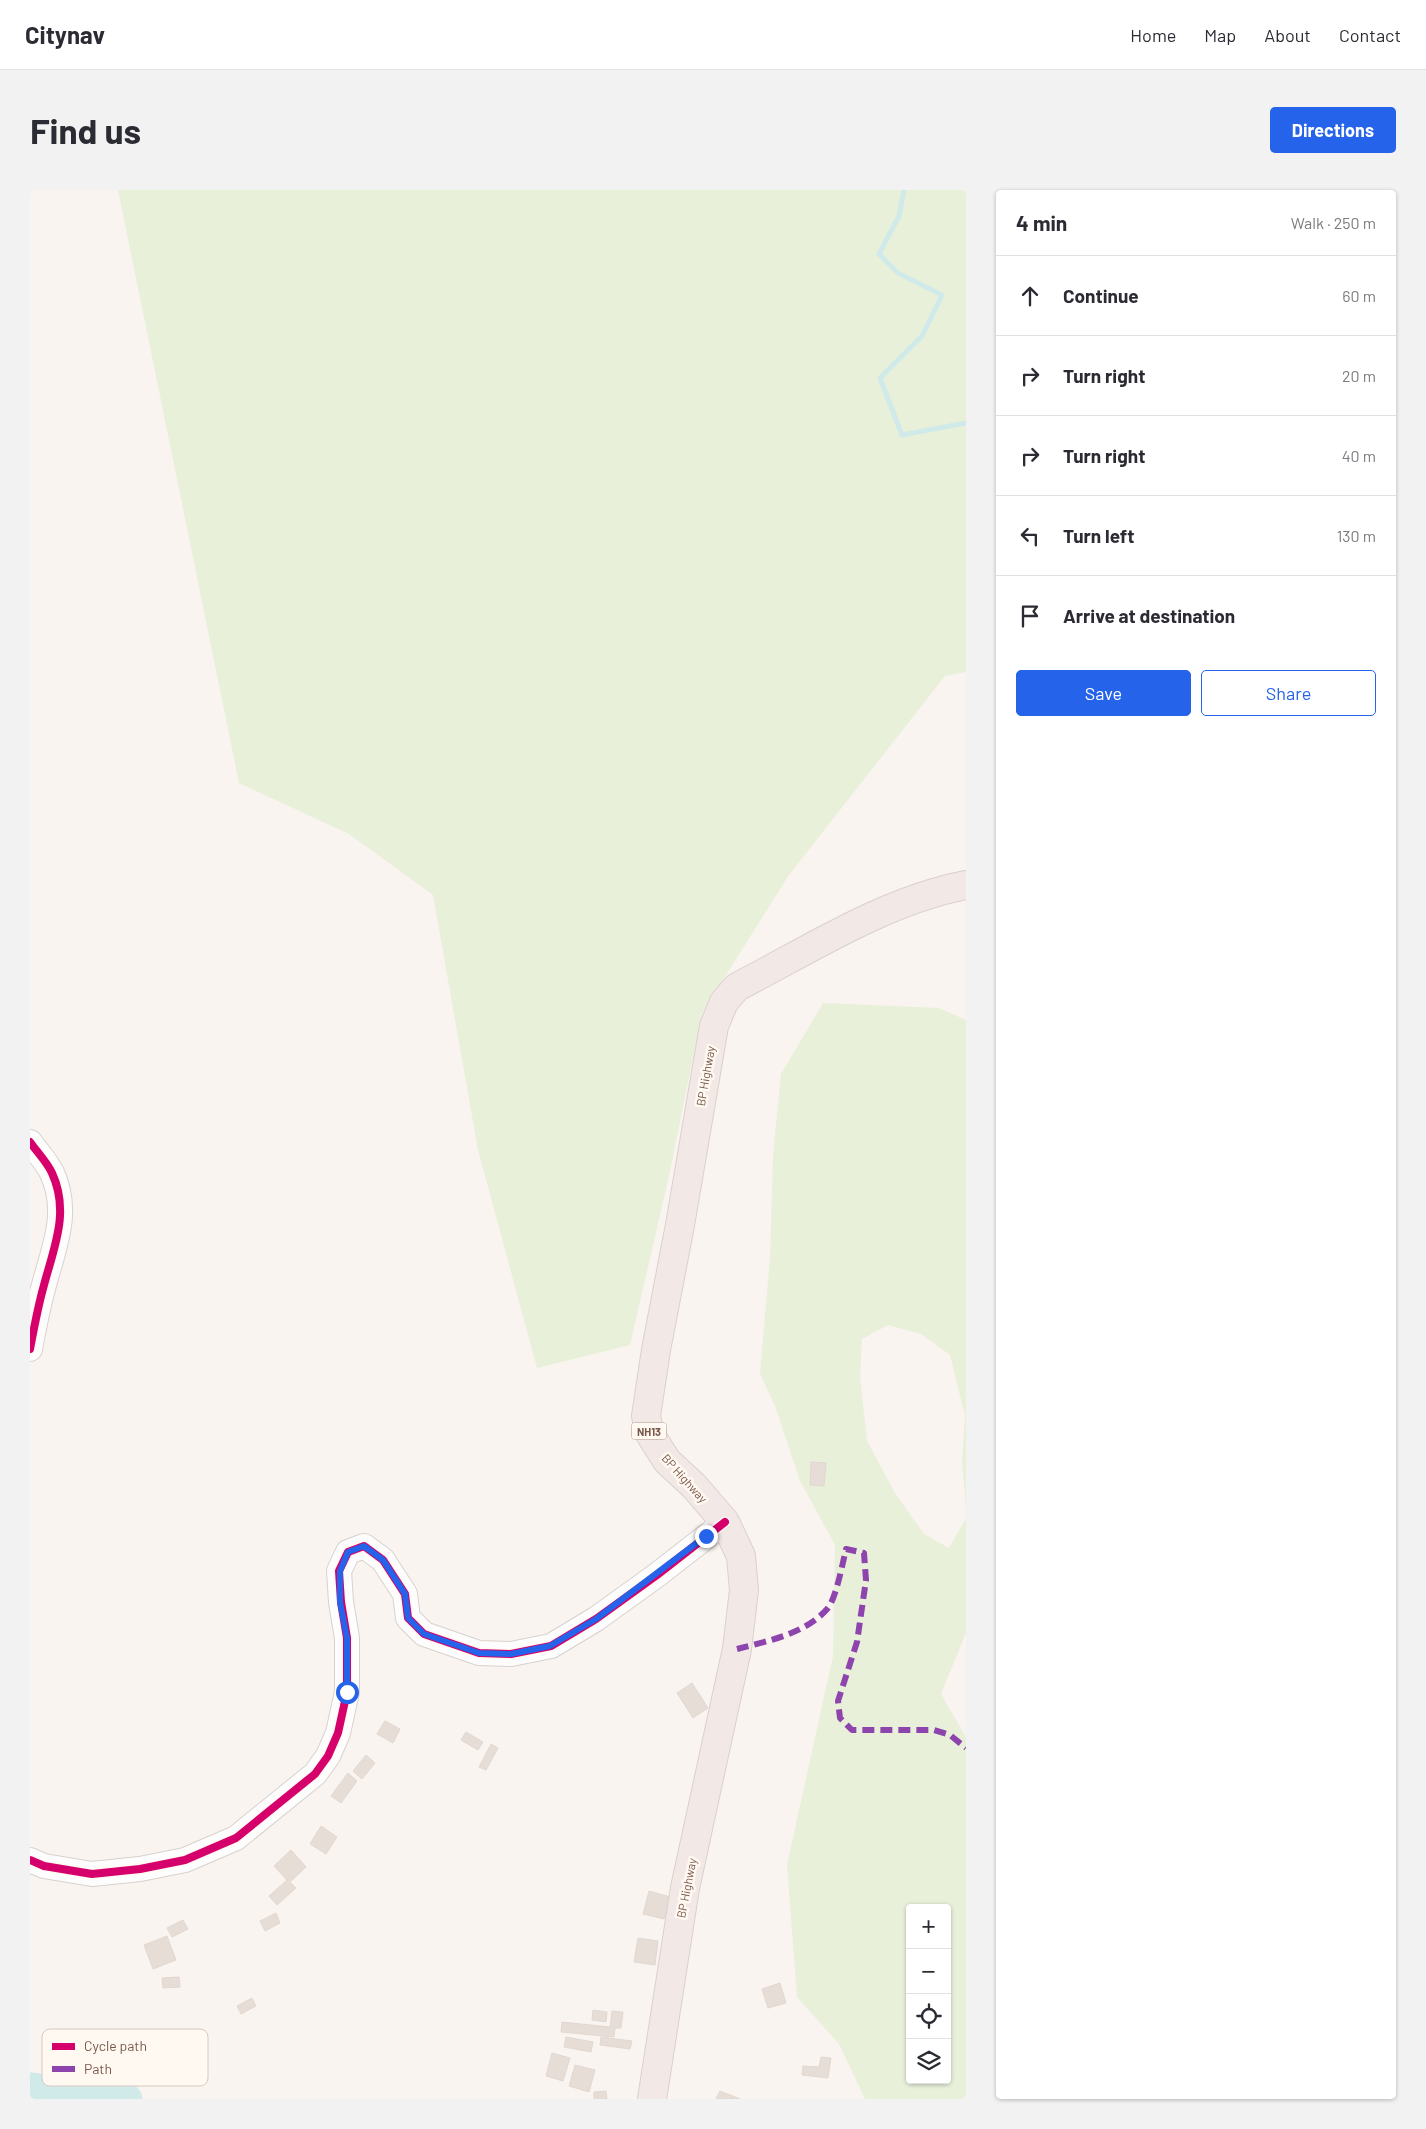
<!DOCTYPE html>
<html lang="en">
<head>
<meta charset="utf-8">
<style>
	body { margin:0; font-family:Barlow,sans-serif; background:#f2f2f3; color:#2b2b33 }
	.controls { position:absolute; right:15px; bottom:15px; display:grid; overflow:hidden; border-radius:5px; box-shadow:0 1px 4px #0004 }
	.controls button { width:45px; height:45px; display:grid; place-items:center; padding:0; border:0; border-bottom:1px solid #e1e1e2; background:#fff; color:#2b2b33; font:25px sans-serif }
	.stop { position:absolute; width:15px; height:15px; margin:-11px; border:4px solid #2563eb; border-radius:50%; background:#fff }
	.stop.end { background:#2563eb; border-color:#fff; box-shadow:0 1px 5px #0008 }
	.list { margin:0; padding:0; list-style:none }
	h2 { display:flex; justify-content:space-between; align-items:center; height:65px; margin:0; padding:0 20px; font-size:21px }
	h2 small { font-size:16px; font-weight:400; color:#7c7c81 }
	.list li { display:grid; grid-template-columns:32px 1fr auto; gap:15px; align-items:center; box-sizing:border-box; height:80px; padding:0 20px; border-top:1px solid #e1e1e2 }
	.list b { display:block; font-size:19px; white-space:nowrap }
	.list em { font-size:16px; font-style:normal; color:#7c7c81 }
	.actions { display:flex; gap:10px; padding:15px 20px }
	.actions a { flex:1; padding:11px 0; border:1px solid #2563eb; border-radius:5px; text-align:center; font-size:18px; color:#2563eb }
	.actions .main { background:#2563eb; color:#fff }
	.icon { flex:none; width:28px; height:28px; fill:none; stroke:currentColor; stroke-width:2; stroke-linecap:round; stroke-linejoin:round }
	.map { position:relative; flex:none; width:936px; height:1909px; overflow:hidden; border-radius:5px }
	header { display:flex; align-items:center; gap:30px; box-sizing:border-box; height:70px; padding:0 25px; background:#fff; border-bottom:1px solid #e1e1e2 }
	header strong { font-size:24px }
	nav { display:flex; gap:28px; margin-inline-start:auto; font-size:18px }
	.intro { display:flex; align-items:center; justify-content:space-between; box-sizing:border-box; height:120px; padding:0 30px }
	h1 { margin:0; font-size:35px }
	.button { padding:12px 22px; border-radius:5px; background:#2563eb; color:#fff; font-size:18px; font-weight:700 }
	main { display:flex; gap:30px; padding:0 30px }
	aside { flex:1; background:#fff; border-radius:5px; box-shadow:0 1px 4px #0004 }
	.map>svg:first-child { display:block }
	.green { fill:#e8f0da; fill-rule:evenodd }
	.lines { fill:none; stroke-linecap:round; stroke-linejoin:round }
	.stream { stroke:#d0eaea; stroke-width:5 }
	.river { stroke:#d0eaea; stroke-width:29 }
	.building { fill:#e6ddd6; stroke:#e2d7d1 }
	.minor-casing { stroke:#d9d1cd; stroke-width:26 }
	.highway-casing { stroke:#dad0cb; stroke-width:30 }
	.minor { stroke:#fefdfd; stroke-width:24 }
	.highway { stroke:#f2e8e6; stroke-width:28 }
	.quiet { stroke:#8e44ad; stroke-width:6; stroke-dasharray:12 6; stroke-linecap:butt }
	.cycleway-casing { stroke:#fff9f2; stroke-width:11 }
	.cycleway { stroke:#d6006c; stroke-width:8 }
	.route { stroke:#2563eb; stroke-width:6 }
	.labels { text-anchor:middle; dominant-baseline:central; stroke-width:5; stroke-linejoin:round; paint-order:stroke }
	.shield { fill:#fff9f2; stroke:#a2897e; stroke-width:1 }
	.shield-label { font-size:11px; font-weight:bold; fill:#7a594c }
	.street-label { font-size:12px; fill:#7a594c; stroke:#fff9f2 }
	.key { fill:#fff9f2; stroke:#d7c9c0; stroke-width:1 }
	.key-label { font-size:14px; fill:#7a594c }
</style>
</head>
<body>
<header>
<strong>Citynav</strong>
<nav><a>Home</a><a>Map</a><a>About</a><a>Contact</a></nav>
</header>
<div class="intro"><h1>Find us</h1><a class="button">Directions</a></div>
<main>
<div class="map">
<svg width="936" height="1909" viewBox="0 0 936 1909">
	<rect width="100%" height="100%" fill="#f9f4ef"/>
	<g class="green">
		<path d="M88,0h848v482l-21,4 -156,199 -87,138 -33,163 -39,169 -93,23 -59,-218 -45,-255 -84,-61 -110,-51z"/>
		<path d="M793,813l116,5 27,12v488l-4,-46 3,-46 -15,-61 -29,-21 -33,-9 -26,14 -2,38 7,64 28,52 29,41 25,14 17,-30v115l-25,61 25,43v362h-101l-26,-55 -42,-47 -10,-132 46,-209 2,-111 -35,-64 -25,-75 -15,-32 10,-116 3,-102 8,-82zM880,1718h37v172h-37z"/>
	</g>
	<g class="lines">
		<path class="stream" d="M874,0l-5,26 -20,38 19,19 44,22 -20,41 -42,42 22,57 64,-12"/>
		<path class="river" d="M0,1897l98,12"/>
	</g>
	<g class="building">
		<path d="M781,1272l15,1 -2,23 -14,-1z"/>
		<path d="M662,1493l16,25 -15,10 -16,-25z"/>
		<path d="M355,1531l15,8 -7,14 -16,-9z"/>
		<path d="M436,1542l17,10 -5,8 -17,-10z"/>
		<path d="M461,1554l7,4 -12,22 -7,-3z"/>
		<path d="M336,1565l9,8 -13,16 -9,-8z"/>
		<path d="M318,1583l9,8 -16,22 -10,-7z"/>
		<path d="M291,1636l16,11 -11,17 -16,-10z"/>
		<path d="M261,1660l15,17 -16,15 6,6 -19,17 -8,-9 18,-16 -13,-14z"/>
		<path d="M619,1701l21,6 -6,22 -21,-5z"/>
		<path d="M246,1723l4,10 -15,8 -5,-10z"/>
		<path d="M153,1730l5,9 -16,8 -5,-9z"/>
		<path d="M137,1746l9,24 -23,9 -9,-24z"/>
		<path d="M608,1748l20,3 -3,24 -21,-3z"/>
		<path d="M149,1787l1,10 -17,1 -1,-10z"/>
		<path d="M750,1793l6,20 -18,5 -6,-19z"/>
		<path d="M222,1808l4,8 -15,8 -4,-8z"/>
		<path d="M563,1820l14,2 -1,10 -14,-2z"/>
		<path d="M582,1821l11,1 -2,16h-6l-1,9 -53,-5 1,-10 48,5z"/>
		<path d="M536,1847l27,5 -2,10 -27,-5z"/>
		<path d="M571,1847l31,4 -2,8 -30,-4z"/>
		<path d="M522,1863l18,5 -7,23 -17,-5z"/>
		<path d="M791,1867l10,1 -3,20 -26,-3 1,-9 16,1z"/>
		<path d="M545,1875l20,5 -6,22 -20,-6z"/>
		<path d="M576,1901l1,8h-13v-7z"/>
		<path d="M690,1901l20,8h-24z"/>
	</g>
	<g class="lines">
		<defs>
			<g id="minor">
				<path d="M0,952c7,10 17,20 22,31 18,39 2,74 -8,112 -6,21 -10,43 -14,64"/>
				<path d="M0,1670l14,6 48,8 48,-5 45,-9 51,-22 79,-64 13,-18 10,-23 9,-41v-54l-6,-36 -2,-31 9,-19 16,-6 19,14 22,34 3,24 16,16 55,19 32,1 40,-8 45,-27 61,-44 68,-53"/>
			</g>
			<path id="highway" d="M622,1909l33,-211 52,-239 7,-59 -3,-34 -16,-34 -31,-36 -27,-25 -17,-27 -4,-18 10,-66 24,-125 34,-199 10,-24 13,-15c74,-38 147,-86 229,-102"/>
		</defs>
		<use href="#minor" class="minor-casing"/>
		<use href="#highway" class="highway-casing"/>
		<use href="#minor" class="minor"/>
		<use href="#highway" class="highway"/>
		<path class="quiet" d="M707,1459c30,-8 69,-15 91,-41 8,-10 15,-46 18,-59l18,4 2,27 -9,62 -19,59 2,17 12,12h82l16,5 16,13"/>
		<defs>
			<g id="cycleway">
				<path d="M0,952c7,10 17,20 22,31 18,39 2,74 -8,112 -6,21 -10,43 -14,64"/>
				<path d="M0,1670l14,6 48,8 48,-5 45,-9 51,-22 79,-64 13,-18 10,-23 9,-41v-54l-6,-36 -2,-31 9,-19 16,-6 19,14 22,34 3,24 16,16 55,19 32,1 40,-8 45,-27 61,-44 68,-53"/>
			</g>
		</defs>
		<use href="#cycleway" class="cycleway-casing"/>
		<use href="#cycleway" class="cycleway"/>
	</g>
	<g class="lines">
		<path class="route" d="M317,1502v-54l-7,-36v-31l8,-19 16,-6 19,14 22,34 3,24 16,16 55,19 32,1 39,-8 46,-27 110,-83"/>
	</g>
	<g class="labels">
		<rect class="shield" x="601.5" y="1232.5" width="35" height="17" rx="4"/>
		<g class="shield-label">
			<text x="619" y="1241">NH13</text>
		</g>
		<g class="street-label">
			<text transform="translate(675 886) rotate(-80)">BP Highway</text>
			<text transform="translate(655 1288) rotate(48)">BP Highway</text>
			<text transform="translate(656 1698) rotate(-79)">BP Highway</text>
		</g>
	</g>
	<rect x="12" y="1839" width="166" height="57" rx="8" class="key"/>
	<rect x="22" y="1853" width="23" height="7" fill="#d6006c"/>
	<rect x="22" y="1876" width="23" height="6" fill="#8e44ad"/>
	<g class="key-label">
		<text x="54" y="1861">Cycle path</text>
		<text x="54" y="1884">Path</text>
	</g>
</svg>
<div class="controls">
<button>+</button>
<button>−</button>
<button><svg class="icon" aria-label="locate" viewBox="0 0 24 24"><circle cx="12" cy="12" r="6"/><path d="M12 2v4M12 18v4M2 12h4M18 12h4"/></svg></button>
<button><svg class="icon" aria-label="layers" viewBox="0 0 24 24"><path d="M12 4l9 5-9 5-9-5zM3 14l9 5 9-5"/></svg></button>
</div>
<div class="stop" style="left:317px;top:1502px"></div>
<div class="stop end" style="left:676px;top:1346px"></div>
</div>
<aside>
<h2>4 min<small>Walk · 250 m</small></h2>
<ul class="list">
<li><svg class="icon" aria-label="ahead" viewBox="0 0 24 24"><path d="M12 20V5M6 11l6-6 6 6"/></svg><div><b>Continue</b></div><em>60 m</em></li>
<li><svg class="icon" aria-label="right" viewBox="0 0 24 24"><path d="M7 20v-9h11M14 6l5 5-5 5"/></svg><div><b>Turn right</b></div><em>20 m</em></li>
<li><svg class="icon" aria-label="right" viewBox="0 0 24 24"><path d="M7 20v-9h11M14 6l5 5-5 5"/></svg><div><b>Turn right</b></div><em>40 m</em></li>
<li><svg class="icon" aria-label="left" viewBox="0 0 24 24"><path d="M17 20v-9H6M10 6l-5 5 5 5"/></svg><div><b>Turn left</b></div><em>130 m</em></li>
<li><svg class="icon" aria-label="arrive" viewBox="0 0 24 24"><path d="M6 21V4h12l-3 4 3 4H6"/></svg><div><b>Arrive at destination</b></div></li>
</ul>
<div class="actions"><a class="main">Save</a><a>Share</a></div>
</aside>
</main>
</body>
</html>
